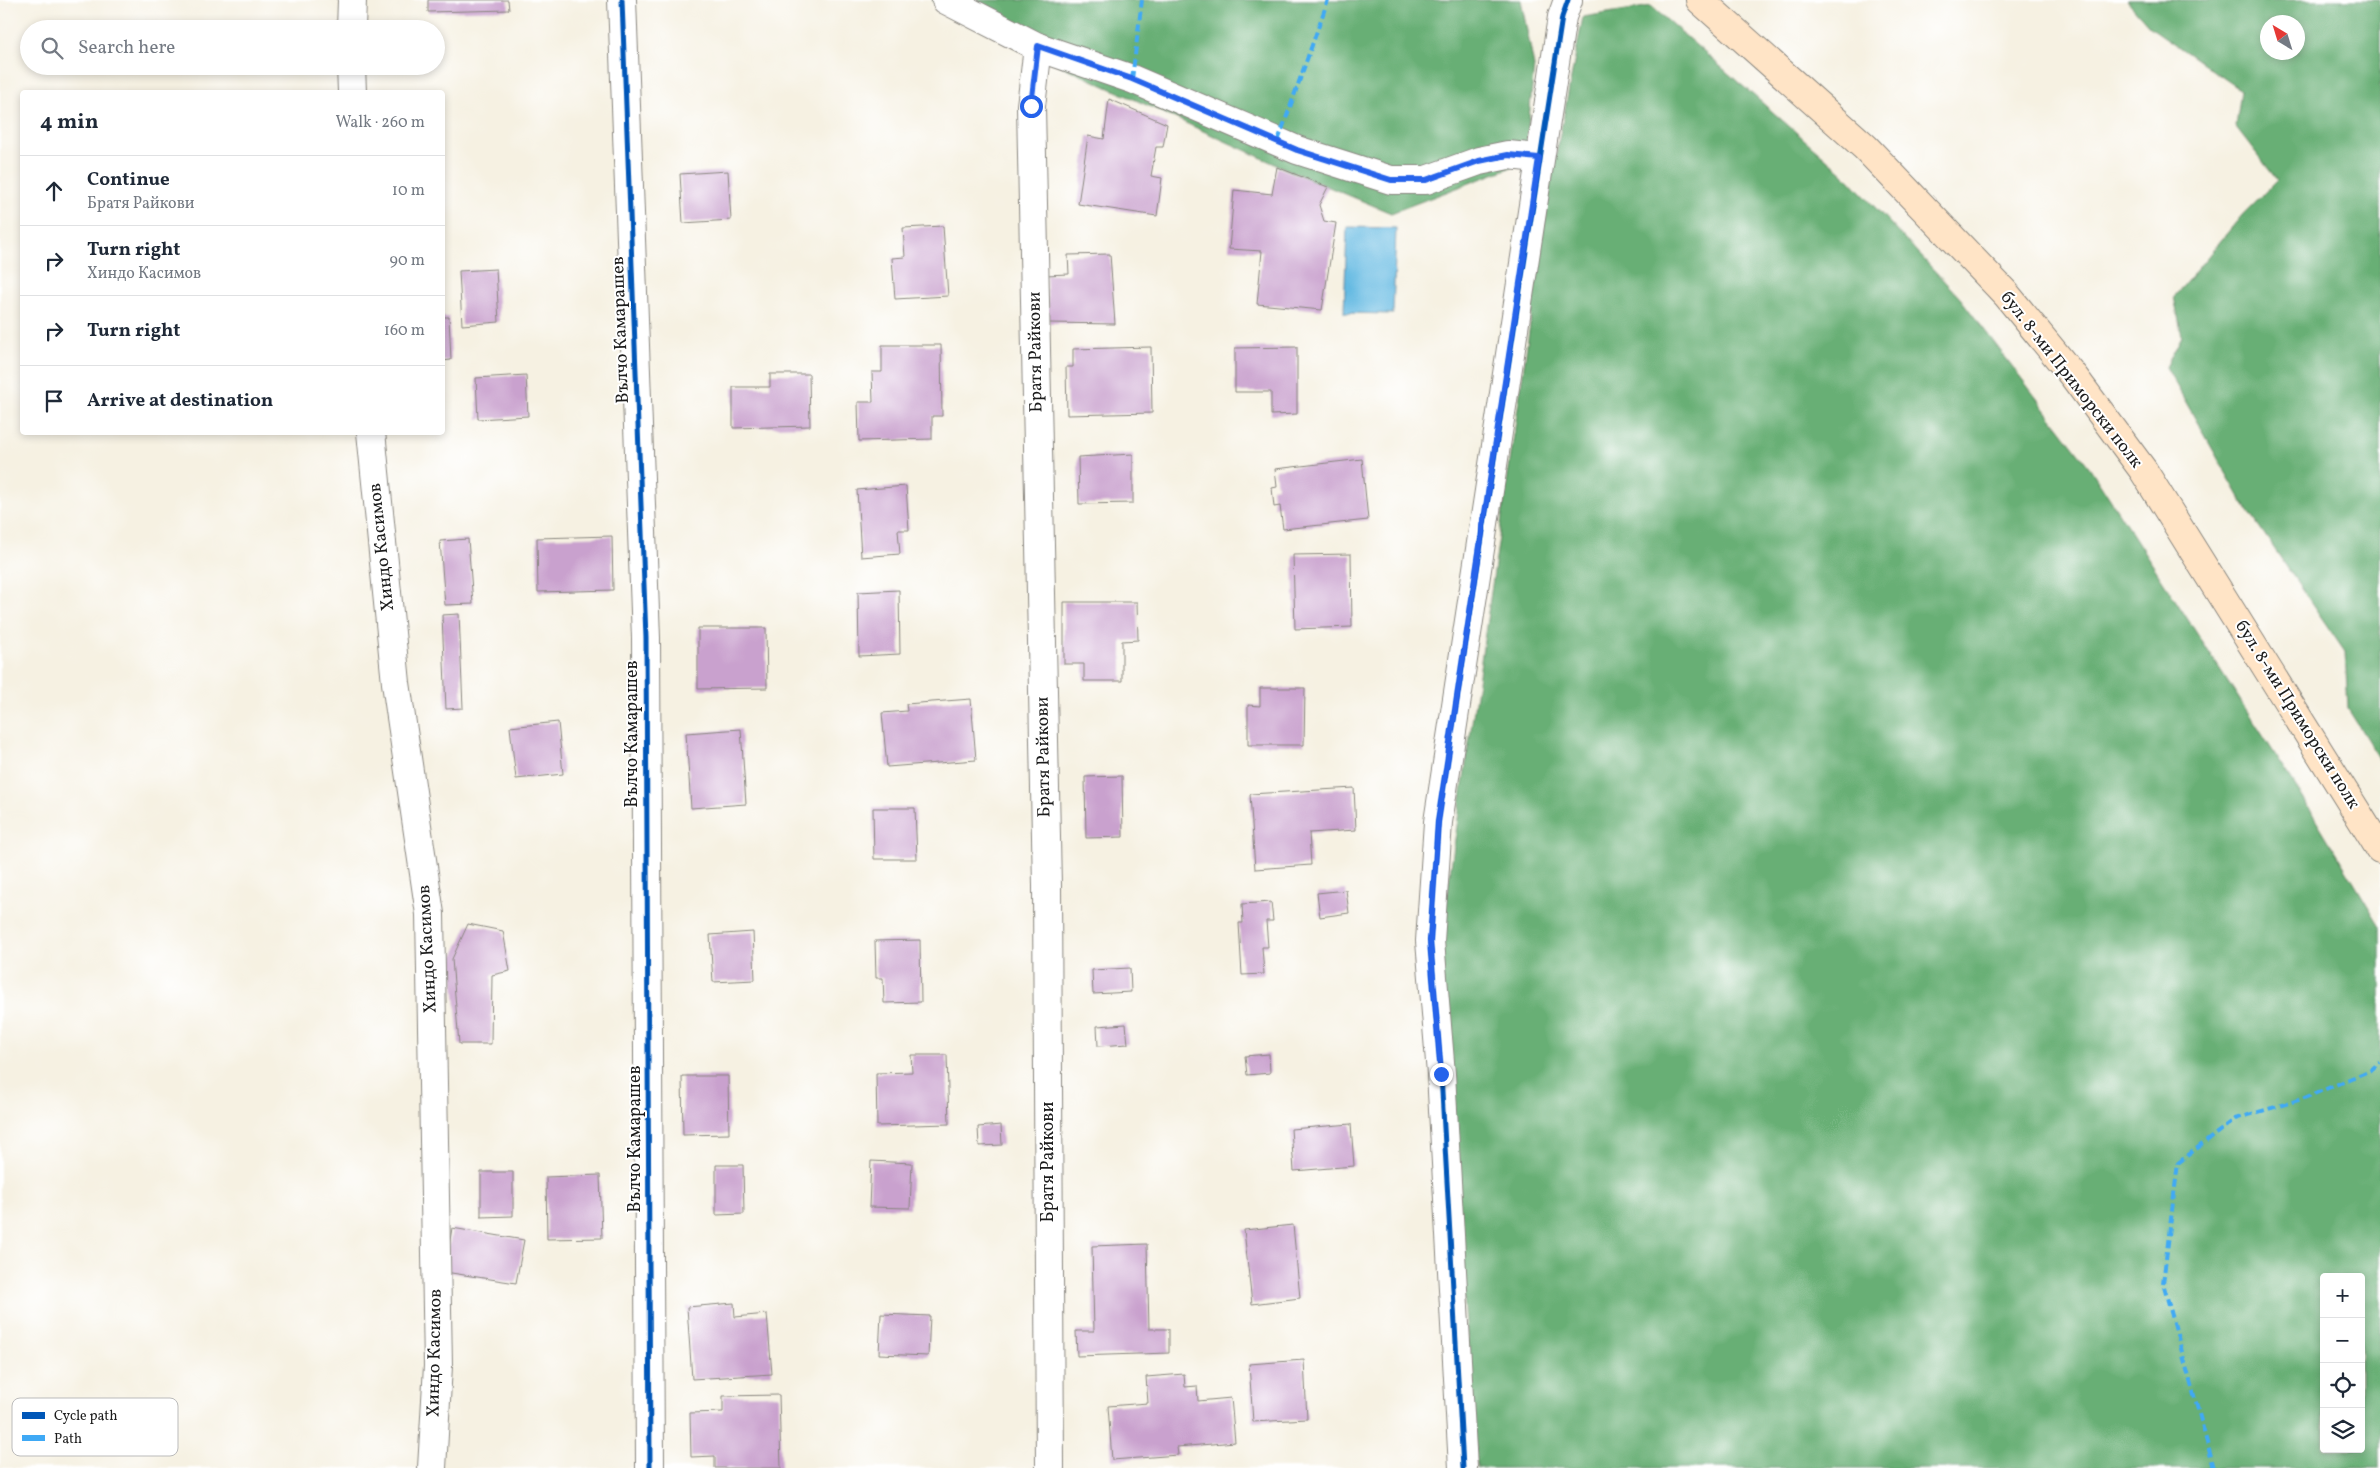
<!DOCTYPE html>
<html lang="en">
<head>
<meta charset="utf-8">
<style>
	body { margin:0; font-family:Vollkorn,serif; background:#f2f2f3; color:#1f2937 }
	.controls { position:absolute; right:15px; bottom:15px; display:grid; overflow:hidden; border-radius:5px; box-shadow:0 2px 8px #0003 }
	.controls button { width:45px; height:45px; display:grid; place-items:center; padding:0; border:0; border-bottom:1px solid #e0e1e3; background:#fff; color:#1f2937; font:25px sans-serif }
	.compass { position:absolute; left:2260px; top:15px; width:45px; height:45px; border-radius:50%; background:#fff; box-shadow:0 2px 8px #0003; rotate:322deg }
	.stop { position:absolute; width:15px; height:15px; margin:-11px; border:4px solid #2563eb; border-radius:50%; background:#fff }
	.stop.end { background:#2563eb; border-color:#fff; box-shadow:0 1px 5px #0008 }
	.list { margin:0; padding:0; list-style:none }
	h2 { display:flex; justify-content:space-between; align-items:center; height:65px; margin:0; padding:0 20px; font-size:21px }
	h2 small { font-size:16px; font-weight:400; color:#747a83 }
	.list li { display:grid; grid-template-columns:32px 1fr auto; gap:15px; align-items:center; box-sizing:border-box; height:70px; padding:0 20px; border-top:1px solid #e0e1e3 }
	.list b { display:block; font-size:19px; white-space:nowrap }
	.list p { margin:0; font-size:16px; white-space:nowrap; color:#747a83 }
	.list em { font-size:16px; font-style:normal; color:#747a83 }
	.icon { flex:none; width:28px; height:28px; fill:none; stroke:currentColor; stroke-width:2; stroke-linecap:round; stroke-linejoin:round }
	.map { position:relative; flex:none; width:2380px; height:1468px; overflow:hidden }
	.search { position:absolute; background:#fff; box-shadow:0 2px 8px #0003; left:20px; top:20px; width:425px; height:55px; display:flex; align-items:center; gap:12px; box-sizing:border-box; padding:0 18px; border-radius:28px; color:#747a83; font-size:19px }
	.panel { position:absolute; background:#fff; box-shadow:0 2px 8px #0003; left:20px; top:90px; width:425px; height:345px; border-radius:5px }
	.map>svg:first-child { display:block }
	.forest { fill:#68af75; stroke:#426648; fill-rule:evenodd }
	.water { fill:#65bae2; stroke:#406b7f }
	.building { fill:#c9a1ce }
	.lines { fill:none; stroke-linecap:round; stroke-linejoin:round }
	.street-casing { stroke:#89867f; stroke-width:30 }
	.secondary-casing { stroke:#89867f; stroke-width:30 }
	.street { stroke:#fff; stroke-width:28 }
	.secondary { stroke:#ffe4c6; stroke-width:28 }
	.quiet { stroke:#3fa9f5; stroke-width:4; stroke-dasharray:8 4; stroke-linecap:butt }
	.cycleway-casing { stroke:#fff; stroke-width:8 }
	.cycleway { stroke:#0057b8; stroke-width:5 }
	.route { stroke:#2563eb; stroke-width:6 }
	.labels { text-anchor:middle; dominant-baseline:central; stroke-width:4; stroke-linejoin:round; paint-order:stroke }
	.street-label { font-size:18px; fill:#1c1c1c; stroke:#fff }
	.key { fill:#fff; stroke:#bbb; stroke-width:1 }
	.key-label { font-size:14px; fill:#1c1c1c }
</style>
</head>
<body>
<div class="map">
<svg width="2380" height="1468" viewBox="0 0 2380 1468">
	<rect width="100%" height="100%" fill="#fff"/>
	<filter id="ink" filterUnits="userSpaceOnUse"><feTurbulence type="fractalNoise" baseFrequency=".02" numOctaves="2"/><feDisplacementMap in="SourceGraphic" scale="10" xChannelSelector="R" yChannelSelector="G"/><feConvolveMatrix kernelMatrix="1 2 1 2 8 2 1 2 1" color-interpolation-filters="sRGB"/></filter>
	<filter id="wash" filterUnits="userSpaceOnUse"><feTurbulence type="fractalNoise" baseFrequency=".0096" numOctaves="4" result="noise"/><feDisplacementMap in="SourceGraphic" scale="20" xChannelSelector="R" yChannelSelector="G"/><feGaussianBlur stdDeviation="1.12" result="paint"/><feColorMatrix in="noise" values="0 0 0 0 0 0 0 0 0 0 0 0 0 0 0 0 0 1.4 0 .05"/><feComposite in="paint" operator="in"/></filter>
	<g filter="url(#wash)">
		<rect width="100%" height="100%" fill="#f6f1e2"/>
		<g class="forest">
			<path d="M932,0h589l13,66 -9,96 -134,51 -103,-43 -283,-130z"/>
			<path d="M2126,0h254v760l-32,-51 -3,-57 -102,-149 -77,-136 16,-31 -8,-39 69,-83 34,-34 -41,-53 5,-37 -91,-63zM2298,22v30h-30v-30z"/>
			<path d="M1651,6l193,168 116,124 130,170 210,325 80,133v542h-903l-39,-512 113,-776 32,-163zM2324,1277h37v172h-37z"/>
		</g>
		<path class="water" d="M1347,227l49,1 -3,86 -49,-1z"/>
		<g id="blocks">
			<g class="building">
				<path d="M428,0h80l1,10 -81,2z"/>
				<path d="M1109,99l58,25 -4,23h-7l-5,29 11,2 -5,38 -79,-12 10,-68 16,3z"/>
				<path d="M1277,167l51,20 -9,18 5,16 12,2 -14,87 -65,-6 5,-53 -33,-2 5,-59 38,4z"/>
				<path d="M728,171l3,49 -48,3 -3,-49z"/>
				<path d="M943,226l5,70 -53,3 -3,-41 13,-1 -2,-29z"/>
				<path d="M1110,254l5,70 -66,-1 -3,-48 23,-1 -1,-19z"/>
				<path d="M496,269l3,53 -37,3 -3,-54z"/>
				<path d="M442,317h7l2,43 -9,1z"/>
				<path d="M882,345h59l1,71h-10v23l-73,2 -1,-39h15l-1,-30h10z"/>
				<path d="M1151,347l1,66 -85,2 -1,-48h7v-18z"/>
				<path d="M1297,347v67l-26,1v-23h-36v-44z"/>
				<path d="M770,374h39l1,52 -77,2v-41h37z"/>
				<path d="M526,375l2,41 -50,3 -2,-41z"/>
				<path d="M1133,454v49l-54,1 -1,-47z"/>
				<path d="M1362,459l6,61 -85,9 -3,-23 -6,1 -2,-19 5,-1 -2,-18z"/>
				<path d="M906,486l3,44h-11l2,24 -39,3 -4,-67z"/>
				<path d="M612,536l1,54 -75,2 -1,-54z"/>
				<path d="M468,539l5,65 -28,1 -5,-64z"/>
				<path d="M1351,554l1,73 -57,2 -2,-74z"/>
				<path d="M899,590l1,64 -41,2 -1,-64z"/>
				<path d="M1064,602h73l1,38 -16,1v40h-38v-17h-20z"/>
				<path d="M459,614l4,94 -17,1 -4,-94z"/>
				<path d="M698,628h68l1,60 -69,1z"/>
				<path d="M1260,688h45l-1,57h-56v-40l12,1z"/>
				<path d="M971,699l5,61 -89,7 -5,-54 25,-2 -1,-7z"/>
				<path d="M558,722l5,52 -47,5 -6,-52z"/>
				<path d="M741,729l5,75 -55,4 -5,-75z"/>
				<path d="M1122,776l1,61 -37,1 -1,-61z"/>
				<path d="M1354,788l2,42 -47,3 2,32 -56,4 -5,-75z"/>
				<path d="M873,808h42l2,51h-43z"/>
				<path d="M1346,890l3,23 -29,4 -3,-24z"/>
				<path d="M1271,902l2,19h-7l2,26h-6l2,27 -22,1 -3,-52h4l-1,-19z"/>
				<path d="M468,924l35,7 7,40 -18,4 -1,69h-32l-7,-85z"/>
				<path d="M753,932l2,48 -42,2 -3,-47z"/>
				<path d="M920,940l1,62 -37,1 -1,-25h-7l-1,-37z"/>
				<path d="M1130,968l1,24 -38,2 -1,-24z"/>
				<path d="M1126,1024l2,20 -30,2 -1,-20z"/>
				<path d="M1269,1054l1,19 -23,2 -2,-19z"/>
				<path d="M911,1055h36l2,69 -72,2 -1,-53 36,-1z"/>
				<path d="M682,1076h46l1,58 -46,1z"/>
				<path d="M1351,1124l3,42 -60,5 -3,-42z"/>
				<path d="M1001,1125l1,20 -23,1 -1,-19z"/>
				<path d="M871,1161l41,2 -2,45 -41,-1z"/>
				<path d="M716,1165h27l1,49 -28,1z"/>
				<path d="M481,1172h32v44l-32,1z"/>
				<path d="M600,1175l2,63 -55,1 -1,-62z"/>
				<path d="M1293,1225l7,73 -48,6 -8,-74z"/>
				<path d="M452,1228l72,12 -8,43 -71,-11z"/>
				<path d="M1147,1244l2,85h20v24l-92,3 -1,-25h18l-2,-85z"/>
				<path d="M734,1303l1,14 32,-3 5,60 -80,5 -5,-72z"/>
				<path d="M881,1314l49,2 -2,40 -49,-2z"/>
				<path d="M1304,1360l3,59 -54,3 -4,-58z"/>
				<path d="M1184,1374l1,13 12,-1 1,15 33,-3 4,44 -58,5 1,8 -66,5 -4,-54 40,-3 -2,-26z"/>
				<path d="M779,1395l2,73h-66v-12l-24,1 -1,-44 33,-1v-16z"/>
			</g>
		</g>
	</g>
	<g filter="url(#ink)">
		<use href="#blocks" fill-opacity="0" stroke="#89867f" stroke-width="1"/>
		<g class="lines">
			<defs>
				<g id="street">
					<path d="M622,0l24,638 4,830"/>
					<path d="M946,0l92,47 94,32 165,71 94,30h35l53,-19 29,-6 31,3"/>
					<path d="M351,29l1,-29"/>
					<path d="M1038,47l-7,59 16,780 3,582"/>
					<path d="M351,66l1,26"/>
					<path d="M371,432l25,251 34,231 8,452 -6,102"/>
					<path d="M1463,1468l-22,-394 -11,-133 8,-119 124,-805 6,-17"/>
				</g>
				<path id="secondary" d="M1700,0l165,147 141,147 68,83 69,93 237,379"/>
			</defs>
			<use href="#street" class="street-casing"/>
			<use href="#secondary" class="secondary-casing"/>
			<use href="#street" class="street"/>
			<use href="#secondary" class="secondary"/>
			<g class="quiet">
				<path d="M1132,79l10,-79"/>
				<path d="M1278,141l50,-141"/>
				<path d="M2214,1468l-51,-185 15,-120 57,-44 67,-20 69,-29 9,-8"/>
			</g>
			<defs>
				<g id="cycleway">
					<path d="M622,0l24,638 4,830"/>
					<path d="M1463,1468l-22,-394 -11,-133 8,-119 124,-805 6,-17"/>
				</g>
			</defs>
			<use href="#cycleway" class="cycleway-casing"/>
			<use href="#cycleway" class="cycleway"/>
		</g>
	</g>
	<g class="lines" filter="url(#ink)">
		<path class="route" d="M1031,106l7,-60 94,33 165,71 94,30h35l53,-19 29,-6 31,3 -101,664 -8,119 11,133"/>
	</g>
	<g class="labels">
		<g class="street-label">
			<text transform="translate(621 330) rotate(-92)">Вълчо Камарашев</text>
			<text transform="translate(1036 352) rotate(-91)">Братя Райкови</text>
			<text transform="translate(2071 380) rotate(52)">бул. 8-ми Приморски полк</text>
			<text transform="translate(382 547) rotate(-96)">Хиндо Касимов</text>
			<text transform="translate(2297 715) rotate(58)">бул. 8-ми Приморски полк</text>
			<text transform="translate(632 734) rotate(-90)">Вълчо Камарашев</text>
			<text transform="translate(1044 757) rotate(-91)">Братя Райкови</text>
			<text transform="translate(428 949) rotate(-93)">Хиндо Касимов</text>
			<text transform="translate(635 1139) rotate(-90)">Вълчо Камарашев</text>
			<text transform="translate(1048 1162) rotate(-90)">Братя Райкови</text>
			<text transform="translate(435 1353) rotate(-89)">Хиндо Касимов</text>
		</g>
	</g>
	<rect x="12" y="1398" width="166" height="58" rx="8" class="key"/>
	<rect x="22" y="1412" width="23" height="7" fill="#0057b8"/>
	<rect x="22" y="1435" width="23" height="6" fill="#3fa9f5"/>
	<g class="key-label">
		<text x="54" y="1420">Cycle path</text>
		<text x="54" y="1443">Path</text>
	</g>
</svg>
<div class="controls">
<button>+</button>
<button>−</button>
<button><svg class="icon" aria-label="locate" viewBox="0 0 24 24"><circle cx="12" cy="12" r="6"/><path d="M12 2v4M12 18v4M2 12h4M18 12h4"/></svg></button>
<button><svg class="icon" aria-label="layers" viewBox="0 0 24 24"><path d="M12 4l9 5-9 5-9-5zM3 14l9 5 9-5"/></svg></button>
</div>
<svg class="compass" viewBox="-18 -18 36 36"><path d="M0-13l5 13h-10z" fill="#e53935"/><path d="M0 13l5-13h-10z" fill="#747a83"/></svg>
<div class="stop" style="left:1031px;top:106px"></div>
<div class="stop end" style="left:1441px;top:1074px"></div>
<div class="search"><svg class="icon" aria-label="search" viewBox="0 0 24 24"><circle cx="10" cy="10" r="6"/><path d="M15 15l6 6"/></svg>Search here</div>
<section class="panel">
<h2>4 min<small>Walk · 260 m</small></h2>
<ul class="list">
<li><svg class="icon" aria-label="ahead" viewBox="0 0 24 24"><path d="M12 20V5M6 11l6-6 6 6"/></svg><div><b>Continue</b><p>Братя Райкови</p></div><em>10 m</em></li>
<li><svg class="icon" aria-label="right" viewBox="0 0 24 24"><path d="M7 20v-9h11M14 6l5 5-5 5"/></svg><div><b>Turn right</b><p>Хиндо Касимов</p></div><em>90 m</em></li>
<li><svg class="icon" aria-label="right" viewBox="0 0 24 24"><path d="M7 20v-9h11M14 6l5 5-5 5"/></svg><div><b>Turn right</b></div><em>160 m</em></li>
<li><svg class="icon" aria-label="arrive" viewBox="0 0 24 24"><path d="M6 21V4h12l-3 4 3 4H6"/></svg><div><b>Arrive at destination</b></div></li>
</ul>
</section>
</div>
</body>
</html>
